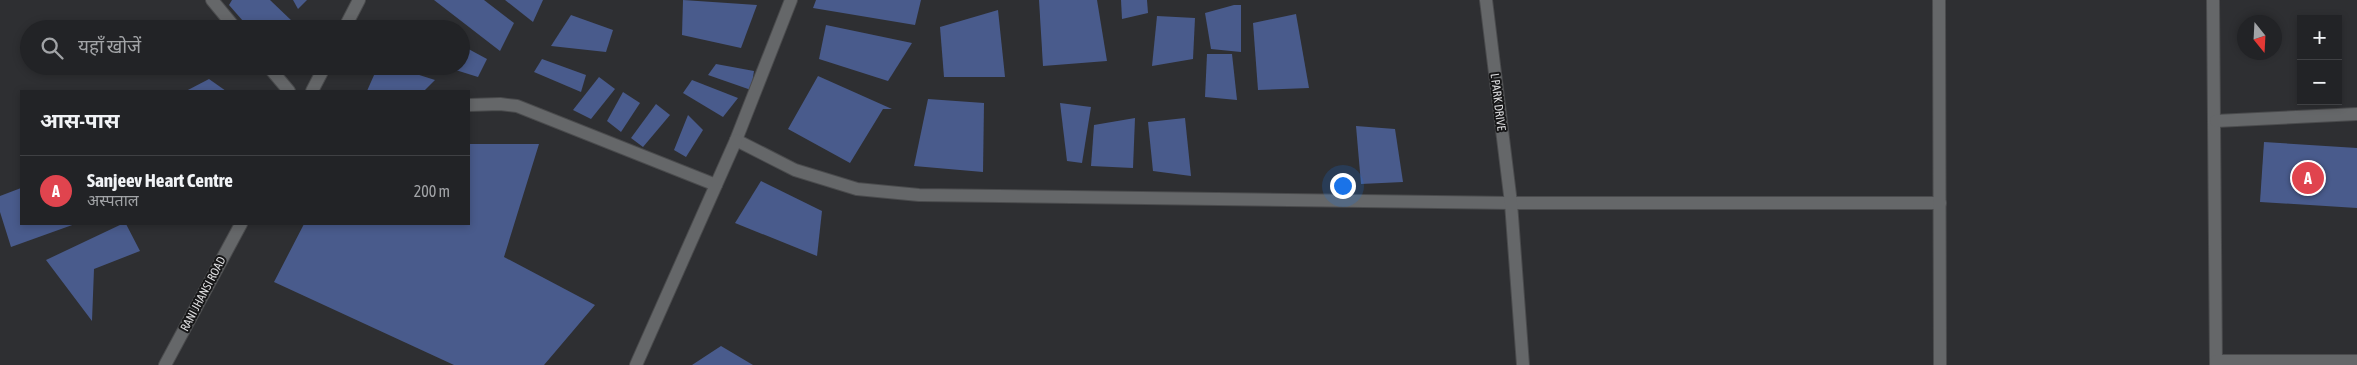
<!DOCTYPE html>
<html lang="hi">
<head>
<meta charset="utf-8">
<style>
	body { margin:0; font-family:"Asap Condensed","Noto Sans Devanagari",sans-serif; background:#2a2b2e; color:#f1f3f6 }
	.controls { position:absolute; right:15px; top:15px; display:grid; overflow:hidden; border-radius:0px; box-shadow:0 2px 8px #0003 }
	.controls button { width:45px; height:45px; display:grid; place-items:center; padding:0; border:0; border-bottom:1px solid #3f4043; background:#222326; color:#f1f3f6; font:25px sans-serif }
	.compass { position:absolute; left:2237px; top:15px; width:45px; height:45px; border-radius:50%; background:#222326; box-shadow:0 2px 8px #0003; rotate:162deg }
	.you { position:absolute; left:1342px; top:185px; width:18px; height:18px; margin:-12px; border:4px solid #fff; border-radius:50%; background:#1a73e8; box-shadow:0 0 0 8px #1a73e833 }
	.badge { display:grid; place-items:center; width:32px; height:32px; border-radius:50%; background:#deb133; color:#fff; font-size:16px; font-weight:700 }
	.pin { position:absolute; translate:-50% -50%; border:2px solid #fff; box-shadow:0 1px 5px #0006 }
	.list { margin:0; padding:0; list-style:none }
	h2 { display:flex; justify-content:space-between; align-items:center; height:65px; margin:0; padding:0 20px; font-size:21px }
	h2 small { font-size:16px; font-weight:400; color:#a2a4a7 }
	.list li { display:grid; grid-template-columns:32px 1fr auto; gap:15px; align-items:center; box-sizing:border-box; height:70px; padding:0 20px; border-top:1px solid #3f4043 }
	.list b { display:block; font-size:19px; white-space:nowrap }
	.list p { margin:0; font-size:16px; white-space:nowrap; color:#a2a4a7 }
	.list em { font-size:16px; font-style:normal; color:#a2a4a7 }
	.icon { flex:none; width:28px; height:28px; fill:none; stroke:currentColor; stroke-width:2; stroke-linecap:round; stroke-linejoin:round }
	.map { position:relative; flex:none; width:2357px; height:365px; overflow:hidden }
	.search { position:absolute; background:#222326; box-shadow:0 2px 8px #0003; left:20px; top:20px; width:450px; height:55px; display:flex; align-items:center; gap:12px; box-sizing:border-box; padding:0 18px; border-radius:28px; color:#a2a4a7; font-size:19px }
	.panel { position:absolute; background:#222326; box-shadow:0 2px 8px #0003; left:20px; top:90px; width:450px; height:135px; border-radius:0px }
	.map>svg:first-child { display:block }
	.building { fill:#495b8c }
	.lines { fill:none; stroke-linecap:round; stroke-linejoin:round }
	.minor-casing { stroke:#4a4b4d; stroke-width:14 }
	.tertiary-casing { stroke:#4a4b4d; stroke-width:14 }
	.minor { stroke:#656769; stroke-width:12 }
	.tertiary { stroke:#656769; stroke-width:12 }
	.labels { text-anchor:middle; dominant-baseline:central; stroke-width:4; stroke-linejoin:round; paint-order:stroke }
	.street-label { font-size:12px; fill:#dedee0; stroke:#171718 }
</style>
</head>
<body>
<div class="map">
<svg width="2357" height="365" viewBox="0 0 2357 365">
	<rect width="100%" height="100%" fill="#2e2f32"/>
	<g class="building">
		<path d="M232,0h38l23,22 -3,7h-40l-21,-24z"/>
		<path d="M293,0h14l-9,9z"/>
		<path d="M434,0h50l30,23 -14,28z"/>
		<path d="M505,0h38l-10,22z"/>
		<path d="M683,0l74,5 -16,43 -59,-13z"/>
		<path d="M816,0h105l-6,25 -102,-17z"/>
		<path d="M1039,0h58l10,61 -64,5z"/>
		<path d="M1121,0h26l1,13 -26,6z"/>
		<path d="M1234,5h7v47l-30,-3 -6,-36z"/>
		<path d="M998,10l7,67h-61l-4,-50z"/>
		<path d="M1296,14l13,74 -51,2 -5,-67z"/>
		<path d="M571,15l42,15 -7,22 -55,-6z"/>
		<path d="M1157,16l38,2 -2,41 -41,7z"/>
		<path d="M415,20l16,9h-17z"/>
		<path d="M826,25l86,18 -24,38 -69,-22z"/>
		<path d="M461,45l26,14 -9,18 -32,-10 15,-1z"/>
		<path d="M1207,54h25l5,46 -32,-3z"/>
		<path d="M542,59l44,16 -5,17 -47,-20z"/>
		<path d="M716,64l38,7 -3,19 -43,-15z"/>
		<path d="M378,66h13l44,14 -11,11h-57z"/>
		<path d="M818,76l74,33h-9l-33,54 -62,-34z"/>
		<path d="M599,77l16,12 -24,30 -18,-9z"/>
		<path d="M209,79l17,12h-40z"/>
		<path d="M692,80l46,18 -15,19 -40,-24z"/>
		<path d="M623,92l17,11 -19,29 -14,-11z"/>
		<path d="M928,99l56,4 -1,69 -69,-6z"/>
		<path d="M1060,103l31,4 -9,56 -15,-2z"/>
		<path d="M656,104l14,11 -27,32 -12,-9z"/>
		<path d="M688,115l15,15 -17,27 -12,-7z"/>
		<path d="M1135,118l-2,50 -42,-2 3,-41z"/>
		<path d="M1185,118l6,58 -38,-5 -5,-49z"/>
		<path d="M1356,126l39,3 8,53 -42,2z"/>
		<path d="M2264,142l93,6v60l-97,-6z"/>
		<path d="M469,144h70l-35,113 91,48 -51,60h-90l-180,-83 30,-58h165z"/>
		<path d="M761,181l61,30 -5,45 -82,-33z"/>
		<path d="M21,188v36h54l-64,23 -11,-35v-16z"/>
		<path d="M122,224h4l14,27 -46,18 -2,52 -46,-61z"/>
		<path d="M721,346l32,19h-61z"/>
	</g>
	<g class="lines">
		<defs>
			<g id="minor">
				<path d="M212,0l24,29"/>
				<path d="M791,0l-55,140 59,30 62,19 62,6 592,8h429"/>
				<path d="M1486,0l25,203 12,162"/>
				<path d="M1939,0l1,365"/>
				<path d="M2213,0l3,365"/>
				<path d="M268,66l21,25"/>
				<path d="M469,105l31,-1 17,2 199,79"/>
				<path d="M2216,121l141,-7"/>
				<path d="M2216,361h141"/>
				<path d="M636,365l100,-225"/>
			</g>
			<g id="tertiary">
				<path d="M344,29l15,-29"/>
				<path d="M312,91l13,-25"/>
				<path d="M165,365l76,-141"/>
			</g>
		</defs>
		<use href="#minor" class="minor-casing"/>
		<use href="#tertiary" class="tertiary-casing"/>
		<use href="#minor" class="minor"/>
		<use href="#tertiary" class="tertiary"/>
	</g>
	<g class="labels">
		<g class="street-label">
			<text transform="translate(1498 102) rotate(83)">L PARK DRIVE</text>
			<text transform="translate(203 294) rotate(-62)">RANI JHANSI ROAD</text>
		</g>
	</g>
</svg>
<div class="controls">
<button>+</button>
<button>−</button>
</div>
<svg class="compass" viewBox="-18 -18 36 36"><path d="M0-13l5 13h-10z" fill="#e53935"/><path d="M0 13l5-13h-10z" fill="#a2a4a7"/></svg>
<div class="you"></div>
<div class="pin badge" style="left:2308px;top:178px;background:#e0444e">A</div>
<div class="search"><svg class="icon" aria-label="search" viewBox="0 0 24 24"><circle cx="10" cy="10" r="6"/><path d="M15 15l6 6"/></svg>यहाँ खोजें</div>
<section class="panel">
<h2>आस-पास<small></small></h2>
<ul class="list">
<li><span class="badge" style="background:#e0444e">A</span><div><b>Sanjeev Heart Centre</b><p>अस्पताल</p></div><em>200 m</em></li>
</ul>
</section>
</div>
</body>
</html>
